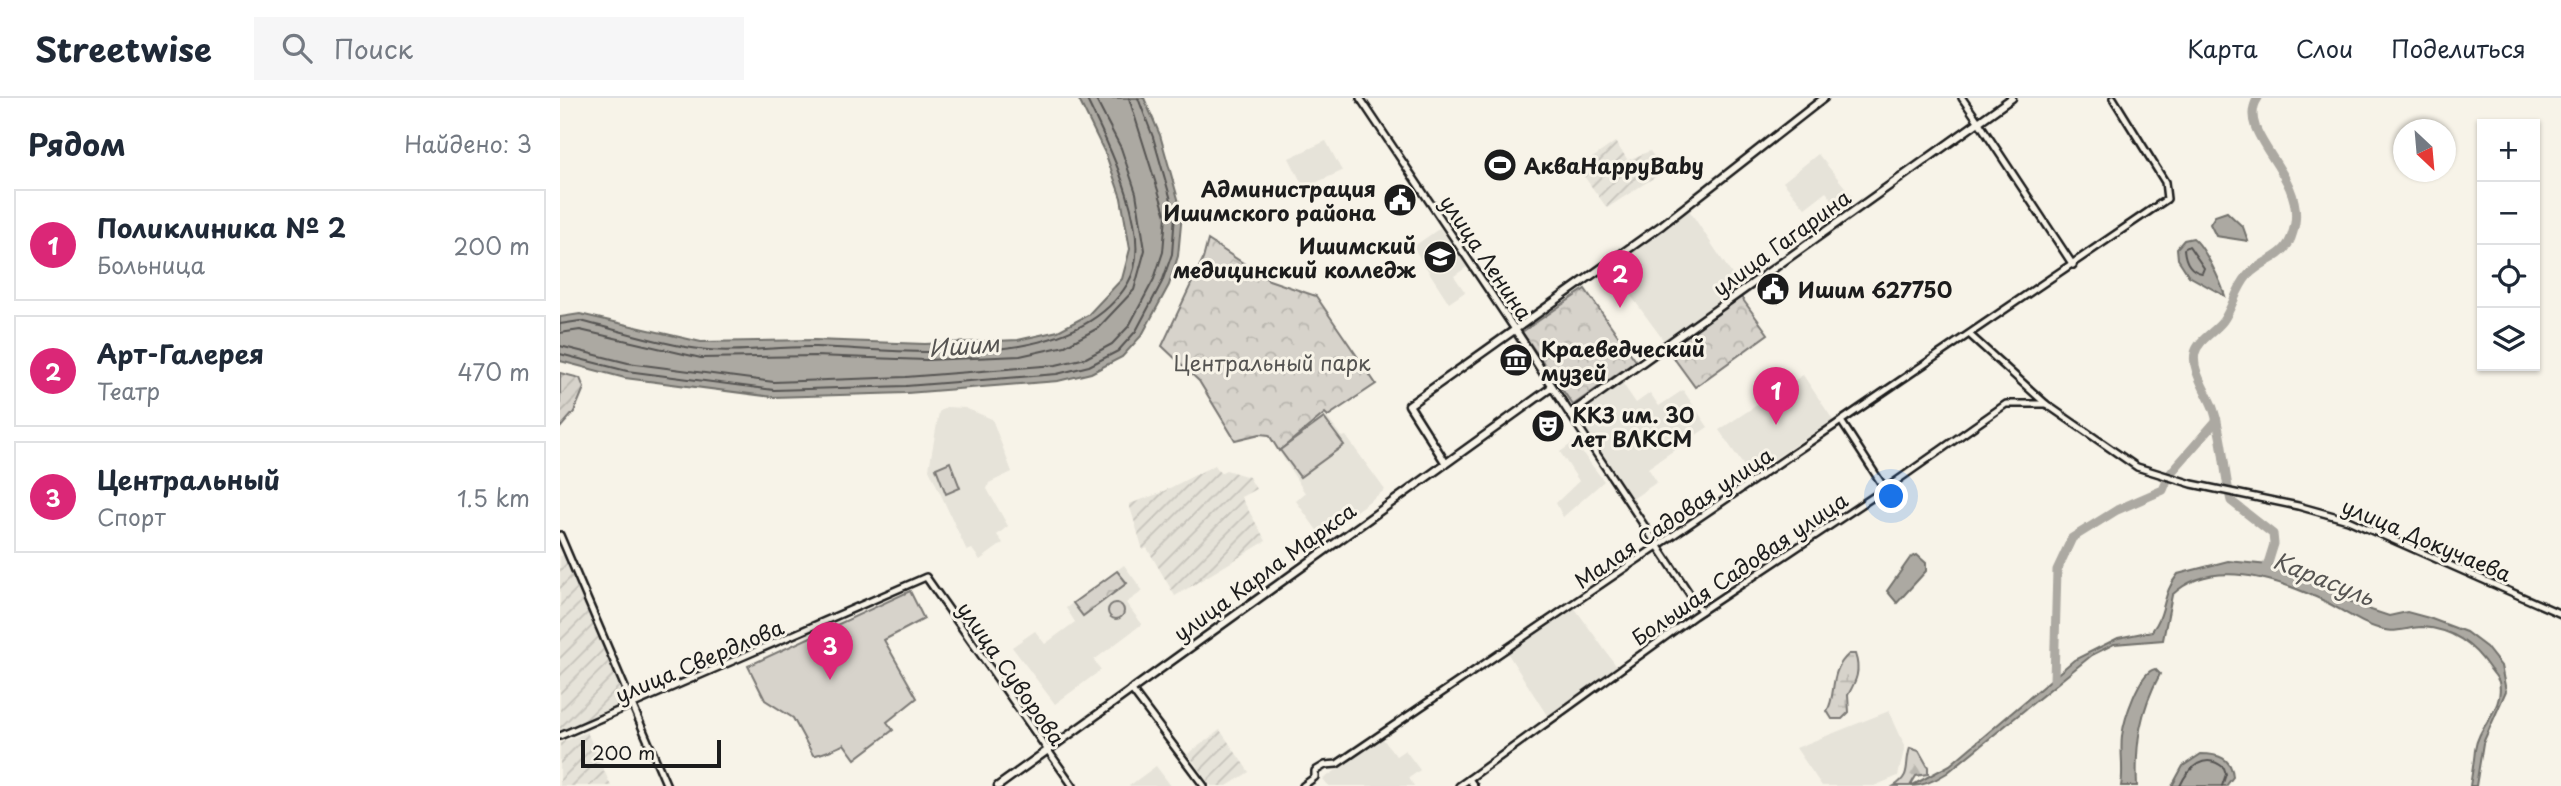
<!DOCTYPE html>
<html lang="ru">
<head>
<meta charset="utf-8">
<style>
	body { margin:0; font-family:"Playpen Sans",sans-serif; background:#f6f6f7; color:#1f2937 }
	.controls { position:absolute; right:21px; top:21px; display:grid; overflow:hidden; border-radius:0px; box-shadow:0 2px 5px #0004 }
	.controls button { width:63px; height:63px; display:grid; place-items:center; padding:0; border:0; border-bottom:2px solid #e0e1e3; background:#fff; color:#1f2937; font:35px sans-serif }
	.compass { position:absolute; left:1833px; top:21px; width:63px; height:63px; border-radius:50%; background:#fff; box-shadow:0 2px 5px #0004; rotate:154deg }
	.scale { position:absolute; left:21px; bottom:18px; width:140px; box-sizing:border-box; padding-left:7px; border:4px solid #1c1c1c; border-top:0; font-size:19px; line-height:24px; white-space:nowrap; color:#1c1c1c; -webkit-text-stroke:5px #f7f3e8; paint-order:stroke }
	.you { position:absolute; left:1332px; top:399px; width:24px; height:24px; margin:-18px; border:5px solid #fff; border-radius:50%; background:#1a73e8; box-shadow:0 0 0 10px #1a73e833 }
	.badge { display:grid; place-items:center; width:46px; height:46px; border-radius:50%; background:#db2777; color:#fff; font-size:23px; font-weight:700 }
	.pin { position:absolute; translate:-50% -58px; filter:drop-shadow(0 2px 4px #0008) }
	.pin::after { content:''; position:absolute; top:37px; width:24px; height:21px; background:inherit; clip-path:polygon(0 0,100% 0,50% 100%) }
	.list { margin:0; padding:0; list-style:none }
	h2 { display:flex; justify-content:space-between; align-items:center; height:91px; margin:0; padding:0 28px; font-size:30px }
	h2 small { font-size:23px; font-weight:400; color:#747a83 }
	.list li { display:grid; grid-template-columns:46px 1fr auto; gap:21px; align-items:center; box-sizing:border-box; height:112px; margin:0 14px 14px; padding:0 14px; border:2px solid #e0e1e3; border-radius:0px }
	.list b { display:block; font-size:26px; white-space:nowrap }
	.list p { margin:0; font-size:23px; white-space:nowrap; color:#747a83 }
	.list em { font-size:23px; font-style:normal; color:#747a83 }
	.icon { flex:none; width:38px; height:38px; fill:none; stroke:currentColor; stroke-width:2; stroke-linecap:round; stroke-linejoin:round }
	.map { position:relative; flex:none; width:2001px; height:688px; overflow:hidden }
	header { display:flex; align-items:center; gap:42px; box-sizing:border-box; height:98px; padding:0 35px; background:#fff; border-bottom:2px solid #e0e1e3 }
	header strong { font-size:33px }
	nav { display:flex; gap:38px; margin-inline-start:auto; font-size:24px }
	.search { width:490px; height:63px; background:#f6f6f7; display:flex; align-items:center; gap:18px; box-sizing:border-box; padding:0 24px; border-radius:0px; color:#747a83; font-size:26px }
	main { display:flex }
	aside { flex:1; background:#fff }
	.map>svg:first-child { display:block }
	.built { fill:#e6e3d9 }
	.industrial { fill:url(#industrial-furrows) }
	.forest { fill:url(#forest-firs); stroke:#7a7874; stroke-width:2 }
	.wetland { fill:url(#wetland-marsh); stroke:#7a7874; stroke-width:2 }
	.park { fill:url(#park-crowns); stroke:#7a7874; stroke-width:2 }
	.garden { fill:url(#garden-furrows); stroke:#7a7874; stroke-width:2 }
	.pitch { fill:#d7d3cb; stroke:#7a7874; stroke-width:2 }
	.water { fill:#aca9a2; stroke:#72716c; stroke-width:2 }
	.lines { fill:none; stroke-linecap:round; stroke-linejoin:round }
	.shore { stroke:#565452; stroke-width:2 }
	.river { stroke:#aca9a2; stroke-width:9 }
	.tertiary-casing { stroke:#1c1c1c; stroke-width:10 }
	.secondary-casing { stroke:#1c1c1c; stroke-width:10 }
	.primary-casing { stroke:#1c1c1c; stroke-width:11 }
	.tertiary { stroke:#f7f3e8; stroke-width:5 }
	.secondary { stroke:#f7f3e8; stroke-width:5 }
	.primary { stroke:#f7f3e8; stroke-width:6 }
	.labels { text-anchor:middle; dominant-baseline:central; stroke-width:6; stroke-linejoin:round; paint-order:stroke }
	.poi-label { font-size:21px; font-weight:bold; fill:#1c1c1c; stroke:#f7f3e8; text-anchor:start }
	.street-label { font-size:21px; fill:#1c1c1c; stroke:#f7f3e8 }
	.park-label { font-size:21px; fill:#545351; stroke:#f7f3e8 }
	.water-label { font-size:23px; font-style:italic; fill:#565452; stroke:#f7f3e8 }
</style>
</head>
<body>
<header>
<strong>Streetwise</strong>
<div class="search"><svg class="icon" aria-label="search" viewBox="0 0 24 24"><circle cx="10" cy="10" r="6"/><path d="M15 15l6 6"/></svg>Поиск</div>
<nav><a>Карта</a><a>Слои</a><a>Поделиться</a></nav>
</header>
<main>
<aside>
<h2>Рядом<small>Найдено: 3</small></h2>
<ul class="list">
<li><span class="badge">1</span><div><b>Поликлиника № 2</b><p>Больница</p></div><em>200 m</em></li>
<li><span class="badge">2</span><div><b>Арт-Галерея</b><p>Театр</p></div><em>470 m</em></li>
<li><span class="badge">3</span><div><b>Центральный</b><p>Спорт</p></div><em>1.5 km</em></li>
</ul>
</aside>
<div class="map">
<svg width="2001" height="688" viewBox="0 0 2001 688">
	<defs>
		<pattern id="industrial-furrows" width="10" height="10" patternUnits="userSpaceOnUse" patternTransform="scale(1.75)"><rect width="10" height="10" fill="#e6e3d9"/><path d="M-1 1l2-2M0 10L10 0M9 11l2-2" fill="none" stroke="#c5c2ba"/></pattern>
		<pattern id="forest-firs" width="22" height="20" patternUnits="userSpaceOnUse" patternTransform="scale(1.75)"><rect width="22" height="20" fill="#d7d3cb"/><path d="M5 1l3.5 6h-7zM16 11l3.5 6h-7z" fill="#b8b5ae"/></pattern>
		<pattern id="wetland-marsh" width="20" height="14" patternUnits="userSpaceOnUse" patternTransform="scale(1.75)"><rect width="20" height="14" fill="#d7d3cb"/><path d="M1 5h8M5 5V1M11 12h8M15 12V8" fill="none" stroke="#b8b5ae"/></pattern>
		<pattern id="park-crowns" width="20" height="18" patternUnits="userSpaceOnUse" patternTransform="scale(1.75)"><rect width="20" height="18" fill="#d7d3cb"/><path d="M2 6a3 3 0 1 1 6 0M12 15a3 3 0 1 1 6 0" fill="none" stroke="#b8b5ae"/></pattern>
		<pattern id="garden-furrows" width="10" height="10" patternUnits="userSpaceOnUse" patternTransform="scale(1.75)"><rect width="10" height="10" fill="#d7d3cb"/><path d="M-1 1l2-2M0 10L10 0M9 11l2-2" fill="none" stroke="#b8b5ae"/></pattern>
	</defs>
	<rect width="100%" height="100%" fill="#f7f3e8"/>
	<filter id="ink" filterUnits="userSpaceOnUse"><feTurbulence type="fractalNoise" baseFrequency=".0143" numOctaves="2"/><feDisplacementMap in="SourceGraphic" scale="14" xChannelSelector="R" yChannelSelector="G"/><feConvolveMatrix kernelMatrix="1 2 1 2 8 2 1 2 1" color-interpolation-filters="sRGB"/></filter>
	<g filter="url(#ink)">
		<g class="built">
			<path d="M766,43l16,30 -38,17 -15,-30z"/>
			<path d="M1258,56l35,43 -14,11 -13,-16 -21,16 -22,-26z"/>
			<path d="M1129,112l52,78 -77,53 -54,-74z"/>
			<path d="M880,130l27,39 -13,9 11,16 -16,11 -36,-56z"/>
			<path d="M1243,277l30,45 -83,55 -31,-45z"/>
			<path d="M1061,283l15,22 14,-10 9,13 24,-16 25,37 -60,41 9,14 -26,18 -57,-86z"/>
			<path d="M386,309l19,1 27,11 20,53 -23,11 -2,6 21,37 -11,9 6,8 -23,17 -8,-11 -5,2 -38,-82 10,-57z"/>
			<path d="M764,316l18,23 4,-1 39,54 -64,46 -25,-35 9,-8 -26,-42z"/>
			<path d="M1014,344l30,39 -41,36 -7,-14 23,-22 -19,-29z"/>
			<path d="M564,467l19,26 -17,12 16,21 -48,36 7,10 -46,34 -43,-57 23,-16 10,13 30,-22 -9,-14z"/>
			<path d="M1014,509l43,60 -69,50 -40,-63z"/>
			<path d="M1329,613l16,35 -7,30 -24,10h-52l-26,-38z"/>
			<path d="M823,641l13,17 9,-6 15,20 -11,8 5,8h-85l-6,-7z"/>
			<path d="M596,668l15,20h-42z"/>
		</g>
		<g class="industrial">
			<path d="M1055,44l13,18 22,-9 14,20 -57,37 -29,-40z"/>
			<path d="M655,367l5,8 6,-3 23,7 7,12 -15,8 25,44 -91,55 -28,-48 -4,2 -14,-46 29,-10z"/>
			<path d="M4,457l62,149 -66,28v-176z"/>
			<path d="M660,632l29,42 -22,14h-16l-23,-32z"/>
			<path d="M27,634l24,54h-51v-43z"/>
		</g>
		<path class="forest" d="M1350,650l9,3 9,16v7l-12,2 -6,10h-16c18,-11 10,-20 16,-38z"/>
		<path class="wetland" d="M1289,556h6c6,17 1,27 -7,41l1,17 -7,7h-10l-5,-8c10,-16 1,-39 22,-57z"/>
		<g class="park">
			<path d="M648,142l61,40 47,16 60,88 -48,32 -3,-3 -46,38 -10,-16 -9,-1 -25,6 -36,-59 -37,-35 41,-87z"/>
			<path d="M1025,191l51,72 -63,44 -51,-73z"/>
			<path d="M1181,199l27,37 -73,53 -27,-37z"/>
			<path d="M557,473l10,12 -44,33 -10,-13z"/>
			<circle cx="556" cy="513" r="8"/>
		</g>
		<path class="garden" d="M0,275l20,5 4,10 -10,24 -14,16z"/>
		<g class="pitch">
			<path d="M764,320l20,27 -44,32 -20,-27z"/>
			<path d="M390,364l10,26 -14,6 -10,-26z"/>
			<path d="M350,493l14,28 -40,21 33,58 -30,24 6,8 -38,29 -11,-15c-4,3 -27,12 -31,11l-20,-37 -28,-18 -17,-34z"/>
		</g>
		<g class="water">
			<path d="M518,0h66l16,37 22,78 -4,43 -9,29 -27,50 -20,22 -31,16 -33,8 -151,12 -134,4 -148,-19 -65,-17v-44l20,-3 121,28 114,-2 110,4 93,-4 40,-9 30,-16 34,-36 8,-30 -9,-51 -15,-43z"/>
			<path d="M1667,114l16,15 5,14 -32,-5 -6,-12 5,-8z"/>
			<path d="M1633,140c11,8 28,44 32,58l-36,-20 -11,-17 -1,-11 7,-8z"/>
			<path d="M1357,457l9,8v8l-29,32 -10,-12 23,-33z"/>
			<path d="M1668,463l51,5 54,23 23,16 33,11 18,-4 22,6 37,14 20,15 15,19 5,25 -23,52 -7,43h-6c2,-12 4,-25 5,-36 3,-25 30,-41 24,-68 -2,-5 -6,-9 -9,-13 -17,-25 -37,-40 -68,-42 -12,0 -26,6 -37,3 -24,-5 -45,-22 -67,-32 -44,-20 -108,-40 -146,-3l-9,45 -49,4 -22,11 -145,118c-11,7 -23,13 -36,13l39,-21 124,-105 44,-22 34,-7c15,-19 9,-36 26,-57z"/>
			<path d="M1595,571l5,5c-20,37 -25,70 -23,112h-16c3,-17 -1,-33 1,-50 2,-16 17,-64 33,-67z"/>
			<path d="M1641,656c17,0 31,4 32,23l-7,9h-54l11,-20z"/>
		</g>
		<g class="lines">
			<g class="shore">
				<path d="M1629,148l15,22 -2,5c-12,-2 -17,-12 -18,-24z"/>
				<path d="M0,226l20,-3c39,9 79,23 119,28 36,5 79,-3 116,-2 91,3 259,27 313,-64 28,-46 -21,-142 -42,-185"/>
				<path d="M0,235l20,-3 121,28 114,-2 111,4 94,-4 45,-10 33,-18 36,-38 11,-40 -9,-57 -15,-45 -26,-50"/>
				<path d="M0,248l68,17 146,19 132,-5 150,-12 30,-7 26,-14 17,-18 25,-47 9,-27 3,-36 -37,-118"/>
				<path d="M0,256l67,17 147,19 132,-4 151,-12 32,-8 29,-15 18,-20 26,-49 10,-28 3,-40 -22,-77 -15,-39"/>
				<path d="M1620,688c8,-18 25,-35 44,-18l2,6 -4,12"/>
			</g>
			<g class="river">
				<path d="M1698,0c-24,35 45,74 37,125 -6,37 -25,31 -47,52 -12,13 -15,32 -25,46 -8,11 -25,19 -28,32 -4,17 12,39 18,55 11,31 10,62 18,93l42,33 1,10 -9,29"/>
				<path d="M1609,377l48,-55"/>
				<path d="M1494,582l3,-110 15,-32 45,-28 46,-20 3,-7"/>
			</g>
			<defs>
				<g id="tertiary">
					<path d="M800,0l156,233"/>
					<path d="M1418,23l95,144"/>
					<path d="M1010,316l131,197"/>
					<path d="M1325,391l121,-85h40"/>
					<path d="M0,437l107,251"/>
					<path d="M571,591l73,97"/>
					<path d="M0,638l366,-159 147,209"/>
					<path d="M743,688l12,-9v-6l10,-6 12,-1 504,-343"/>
					<path d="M899,688l10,-7"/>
				</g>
				<g id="secondary">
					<path d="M1402,0l16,23"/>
					<path d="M1410,237l76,69 91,63 55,17 106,22 50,14 213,94"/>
					<path d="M914,688l-5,-7 225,-163 191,-127 -44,-68 326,-222 -2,-17 -52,-84"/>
				</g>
				<g id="primary">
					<path d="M956,233l54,83 442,-316"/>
					<path d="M885,364l-36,-57 253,-180 162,-127"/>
					<path d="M438,688l554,-399"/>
				</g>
			</defs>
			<use href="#tertiary" class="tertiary-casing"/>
			<use href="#secondary" class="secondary-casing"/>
			<use href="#primary" class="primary-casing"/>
			<use href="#tertiary" class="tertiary"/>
			<use href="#secondary" class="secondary"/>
			<use href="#primary" class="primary"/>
		</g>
	</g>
	<defs>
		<symbol id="stadium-disc" viewBox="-11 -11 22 22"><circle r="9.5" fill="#1c1c1c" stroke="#f7f3e8"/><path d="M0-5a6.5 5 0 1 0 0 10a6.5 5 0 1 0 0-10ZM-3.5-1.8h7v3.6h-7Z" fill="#fff"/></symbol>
		<symbol id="civic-disc" viewBox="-11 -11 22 22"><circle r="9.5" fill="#1c1c1c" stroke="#f7f3e8"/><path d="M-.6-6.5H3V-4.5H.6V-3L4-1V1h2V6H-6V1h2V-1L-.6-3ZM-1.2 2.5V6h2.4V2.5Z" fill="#fff"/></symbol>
		<symbol id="university-disc" viewBox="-11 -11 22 22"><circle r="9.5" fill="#1c1c1c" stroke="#f7f3e8"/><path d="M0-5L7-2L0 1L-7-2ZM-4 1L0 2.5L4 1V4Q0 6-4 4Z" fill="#fff"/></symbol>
		<symbol id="museum-disc" viewBox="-11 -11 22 22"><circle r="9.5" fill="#1c1c1c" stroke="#f7f3e8"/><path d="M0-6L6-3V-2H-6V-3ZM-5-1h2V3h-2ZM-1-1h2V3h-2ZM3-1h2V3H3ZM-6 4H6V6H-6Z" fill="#fff"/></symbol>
		<symbol id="theatre-disc" viewBox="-11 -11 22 22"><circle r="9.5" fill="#1c1c1c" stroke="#f7f3e8"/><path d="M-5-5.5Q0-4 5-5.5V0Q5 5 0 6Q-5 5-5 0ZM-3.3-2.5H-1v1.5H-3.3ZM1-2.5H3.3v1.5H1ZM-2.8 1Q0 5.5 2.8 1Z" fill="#fff"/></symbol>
	</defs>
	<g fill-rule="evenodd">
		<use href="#stadium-disc" x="921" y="48" width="38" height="38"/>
		<use href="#civic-disc" x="821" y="83" width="38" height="38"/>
		<use href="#university-disc" x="861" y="140" width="38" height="38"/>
		<use href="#civic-disc" x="1194" y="172" width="38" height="38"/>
		<use href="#museum-disc" x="937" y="243" width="38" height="38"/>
		<use href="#theatre-disc" x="969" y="309" width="38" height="38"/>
	</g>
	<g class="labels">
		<g class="poi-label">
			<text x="964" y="67">АкваHappyBaby</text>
			<text x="816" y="90" text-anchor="end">Администрация<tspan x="816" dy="24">Ишимского района</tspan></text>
			<text x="856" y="147" text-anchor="end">Ишимский<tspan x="856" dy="24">медицинский колледж</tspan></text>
			<text x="1238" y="191">Ишим 627750</text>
			<text x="981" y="250">Краеведческий<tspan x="981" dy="24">музей</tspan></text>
			<text x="1012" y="316">ККЗ им. 30<tspan x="1012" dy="24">лет ВЛКСМ</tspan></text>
		</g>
		<g class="street-label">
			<text transform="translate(1221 144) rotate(-36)">улица Гагарина</text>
			<text transform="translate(927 159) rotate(56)">улица Ленина</text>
			<text transform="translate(1113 419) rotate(-34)">Малая Садовая улица</text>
			<text transform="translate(1867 441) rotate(23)">улица Докучаева</text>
			<text transform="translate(1179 470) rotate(-34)">Большая Садовая улица</text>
			<text transform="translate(704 473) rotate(-36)">улица Карла Маркса</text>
			<text transform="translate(139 562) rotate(-23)">улица Свердлова</text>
			<text transform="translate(452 575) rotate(55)">улица Суворова</text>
		</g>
		<g class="park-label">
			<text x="712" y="264">Центральный парк</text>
		</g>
		<g class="water-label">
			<text transform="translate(404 247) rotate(-4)">Ишим</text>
			<text transform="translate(1764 480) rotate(22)">Карасуль</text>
		</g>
	</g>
</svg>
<div class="controls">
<button>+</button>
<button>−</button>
<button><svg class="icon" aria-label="locate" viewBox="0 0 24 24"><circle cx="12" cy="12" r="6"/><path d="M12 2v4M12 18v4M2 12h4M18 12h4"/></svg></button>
<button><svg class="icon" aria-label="layers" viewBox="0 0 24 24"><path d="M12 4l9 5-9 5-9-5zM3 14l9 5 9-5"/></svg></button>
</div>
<svg class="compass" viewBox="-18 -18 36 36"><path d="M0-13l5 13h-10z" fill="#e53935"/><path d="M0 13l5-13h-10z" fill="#747a83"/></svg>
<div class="scale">200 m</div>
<div class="you"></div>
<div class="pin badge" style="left:1216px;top:327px">1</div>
<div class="pin badge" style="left:1060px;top:210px">2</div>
<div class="pin badge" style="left:270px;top:582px">3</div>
</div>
</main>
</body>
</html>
